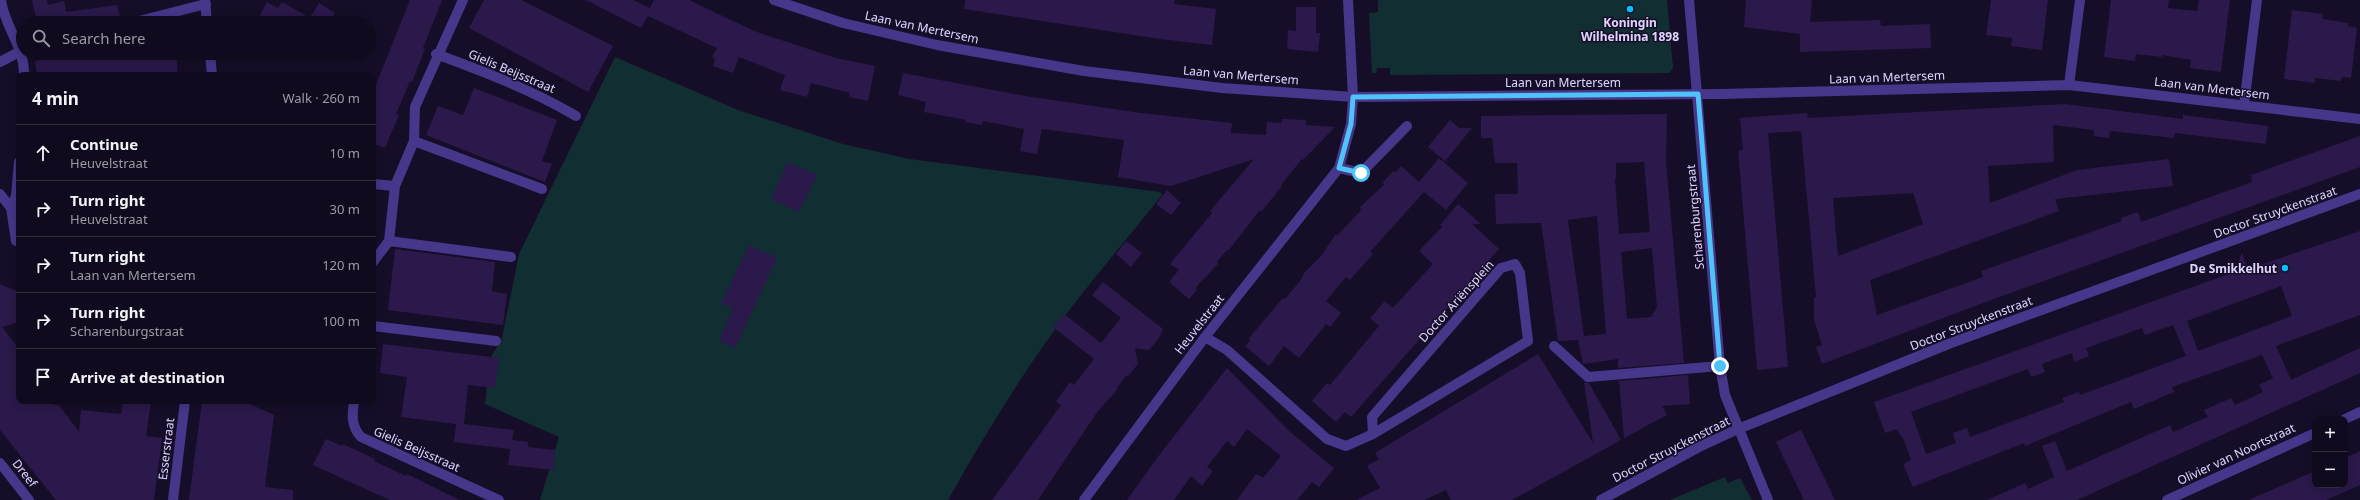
<!DOCTYPE html>
<html lang="en">
<head>
<meta charset="utf-8">
<style>
	body { margin:0; font-family:"Noto Sans",sans-serif; background:#1e182b; color:#f1f3f6 }
	.controls { position:absolute; right:12px; bottom:12px; display:grid; overflow:hidden; border-radius:8px; box-shadow:0 2px 10px #0003 }
	.controls button { width:36px; height:36px; display:grid; place-items:center; padding:0; border:0; border-bottom:1px solid #302b3c; background:#100a1e; color:#f1f3f6; font:20px sans-serif }
	.stop { position:absolute; width:12px; height:12px; margin:-9px; border:3px solid #4fc3f7; border-radius:50%; background:#fff }
	.stop.end { background:#4fc3f7; border-color:#fff; box-shadow:0 1px 4px #0008 }
	.list { margin:0; padding:0; list-style:none }
	h2 { display:flex; justify-content:space-between; align-items:center; height:52px; margin:0; padding:0 16px; font-size:17px }
	h2 small { font-size:13px; font-weight:400; color:#9c9aa4 }
	.list li { display:grid; grid-template-columns:26px 1fr auto; gap:12px; align-items:center; box-sizing:border-box; height:56px; padding:0 16px; border-top:1px solid #302b3c }
	.list b { display:block; font-size:15px; white-space:nowrap }
	.list p { margin:0; font-size:13px; white-space:nowrap; color:#9c9aa4 }
	.list em { font-size:13px; font-style:normal; color:#9c9aa4 }
	.icon { flex:none; width:22px; height:22px; fill:none; stroke:currentColor; stroke-width:2; stroke-linecap:round; stroke-linejoin:round }
	.map { position:relative; flex:none; width:2360px; height:500px; overflow:hidden }
	.search { position:absolute; background:#100a1e; box-shadow:0 2px 10px #0003; left:16px; top:16px; width:360px; height:44px; display:flex; align-items:center; gap:10px; box-sizing:border-box; padding:0 14px; border-radius:22px; color:#9c9aa4; font-size:15px }
	.panel { position:absolute; background:#100a1e; box-shadow:0 2px 10px #0003; left:16px; top:72px; width:360px; height:332px; border-radius:8px }
	.map>svg:first-child { display:block }
	.green { fill:#112f33 }
	.building { fill:#2a194a; fill-rule:evenodd }
	.lines { fill:none; stroke-linecap:round; stroke-linejoin:round }
	.minor { stroke:#46378a; stroke-width:10 }
	.tertiary { stroke:#46378a; stroke-width:10 }
	.route { stroke:#4fc3f7; stroke-width:5 }
	.poi-dot { fill:#01c1ff; stroke:#160e28; stroke-width:1.5 }
	.labels { text-anchor:middle; dominant-baseline:central; stroke-width:3; stroke-linejoin:round; paint-order:stroke }
	.poi-label { font-size:12px; font-weight:bold; fill:#e0d5ff; stroke:#160e28 }
	.street-label { font-size:12px; fill:#e0d5ff; stroke:#160e28 }
</style>
</head>
<body>
<div class="map">
<svg width="2360" height="500" viewBox="0 0 2360 500">
	<rect width="100%" height="100%" fill="#160e28"/>
	<g class="green">
		<path d="M1378,0h289l6,68 -4,5 -279,2v-7h-13l-1,5h-4l-3,-60 9,-1z"/>
		<path d="M615,57l123,53 105,34 67,15 250,33 2,3c-31,39 -64,78 -95,118 -44,59 -83,123 -119,187h-408l19,-63 -74,-33 5,-45 12,-21 17,-84z"/>
		<path d="M1725,477l3,6 12,-5 12,22h-82z"/>
	</g>
	<g class="building">
		<path d="M32,0h15l1,5 16,-4 2,11 51,-7 4,15 -13,3h-71z"/>
		<path d="M410,0h32l-19,48 2,1 -13,33 -2,-1 -14,33 3,1 -14,33 -12,-5v-51z"/>
		<path d="M484,0h37l92,46 -25,46 -119,-64z"/>
		<path d="M586,0h47l17,8 4,-8h35l65,31 82,27 39,8 -7,35 -19,-4 1,-4 -39,-10 -4,14 -27,-7 5,-15 -46,-18 -6,16 -20,-7 2,-7 -3,-2 5,-9 -69,-32 -7,12z"/>
		<path d="M965,0h210l-1,4 42,5 -4,36 -52,-6 -196,-30z"/>
		<path d="M1746,0h66l-2,22 70,-2 1,6 49,-2 1,24 -131,4v-18l-56,-7z"/>
		<path d="M1991,0h57l-6,50 -31,-4 1,-8 -26,-3z"/>
		<path d="M2111,0h58l-1,8 29,3 2,-11h31l-9,72 -31,-4 1,-8 -29,-5v2l-26,-3 -1,7 -31,-4z"/>
		<path d="M267,2l11,6 4,-6 28,16 9,-15 16,10 -6,10h-73z"/>
		<path d="M1296,7h20v26h4l-2,19 -31,-3 1,-19 8,1z"/>
		<path d="M2292,10l31,4 -1,5 26,4v3l9,2 -6,50 -9,-1 -1,4 -26,-3v5l-31,-4z"/>
		<path d="M70,53h106l2,22h-141l-2,-14z"/>
		<path d="M903,73l122,23 116,17 91,10 -1,10 35,2 1,-13 15,1v-4l24,1v5l29,2 -32,33 -1,-1 -21,26 1,1 -20,25h-3l-30,39h-2l-10,12 1,2 -22,23 1,3 -8,9 -20,-17 10,-12 -9,-6 42,-51 -2,-2 44,-52 -83,27 -53,-9 6,-37 -82,-11 -5,25 -17,-3 4,-22 -41,-8 -1,4 -17,-3 1,-2 -42,-8 2,-10 -28,-7z"/>
		<path d="M474,88l83,32 -15,41 10,3 -7,18 -119,-47 12,-29 25,9z"/>
		<path d="M2065,104l118,15v-4l85,11 -2,18 -91,-11 -1,5 -64,-7 -1,7 -15,-2v-6l-41,-5 1,37 -66,4 2,37 87,-33 92,-11 4,27 -118,13 4,12 -189,69 7,35 106,-38 -2,-6 141,-50 -1,-3 17,-6 3,10 111,-40 -1,-7 109,-39v31l-369,133 -169,64 -6,-17 6,-2 -8,-25v-22l2,-1 -15,-166 -33,2 20,234 -31,3 -19,-219 5,-1 -3,-32 67,-5 1,5zM1913,193l10,31 -85,32 -5,-58z"/>
		<path d="M1667,114l-1,48 18,201 -66,5v-9l-35,5 -5,-24 -20,1 -17,-118 -45,1 -1,-30h23l-1,-31h-22l-3,-25h-11v-22zM1644,162l6,70 -31,2 -4,-55h1v-16zM1597,216l9,118 -22,2 -16,-116zM1652,248l5,59 -6,10 -24,2 -6,-67z"/>
		<path d="M1450,120l9,8h13l-27,33 -17,-14z"/>
		<path d="M1439,158l29,25 -22,27 -22,-18 -54,60 3,2 -23,26 -4,-3 -20,24 15,12 -11,14 -4,-3 -27,34 -15,-12 -15,20 -24,-20 5,-5 -1,-3 33,-39h3l15,-18 5,-9 16,-16 14,-21h3l23,-25 -1,-3 24,-22 -1,-3 10,-11 3,1 5,-6 18,16z"/>
		<path d="M788,162l29,13 -18,37 -28,-13z"/>
		<path d="M1167,190l14,13 -10,12 -15,-11z"/>
		<path d="M1458,204l23,20h-9l27,25 -148,168 -6,-5 -9,10 -24,-21 15,-18 3,2 49,-59 -9,-8 15,-17 8,7 40,-44 -14,-13 23,-24 -2,-2z"/>
		<path d="M2360,231v84l-84,31 15,34 69,-32v25l-283,127h-90l38,-17 3,6 26,-12 -12,-31 13,-5 12,30 103,-46 3,7 35,-15 -4,-7 27,-12 4,7 28,-13 -4,-7 14,-7 -11,-23 -90,32 2,5 -40,17 -3,-7 -106,44 -1,-3 -111,44 -10,-23 8,-4 -7,-20 -8,-11 -11,4 -11,-31 360,-130 8,-19 6,16zM2281,286l11,30 -94,35 -11,-30zM2173,325l13,31 -106,39 -1,-3 -17,6 2,4 -94,35 -3,-9 -14,5 3,10 -30,11 -15,-42 117,-43 3,8 14,-5 -3,-8 30,-11 2,9 15,-6 -3,-8 56,-20 3,7z"/>
		<path d="M1126,241l16,12 -11,14 -15,-13z"/>
		<path d="M749,245l28,13 -42,90 -16,-8 14,-31 -12,-6z"/>
		<path d="M395,249l100,13 -3,29 15,3 -4,31 -115,-15z"/>
		<path d="M1103,282l60,47 -4,9 -10,12 -14,-2 3,16 -10,12h-2l-9,12v2l-19,21 -60,89h-46l69,-95 -5,-4 14,-19 4,3 20,-26 -41,-32 11,-13 37,29 20,-25 -29,-23z"/>
		<path d="M0,284l19,8v30l-17,5 17,22v52l40,4 20,27 2,-22 40,4 2,-13h28l-5,35 16,2 -8,62h-98l-56,-70z"/>
		<path d="M383,344l116,14 -4,30 -27,-3 -4,39 50,6 -2,10 16,2v5l27,3 -1,20 -46,-5 2,-16 -56,-7 2,-18 -55,-7 6,-40 -27,-4z"/>
		<path d="M1538,354l55,89 -9,-61 5,1 32,57 -109,60h-61l-5,-10 -22,10h-67l23,-12 -13,-22 12,-7 -4,-6z"/>
		<path d="M1227,368l62,63 45,37 -15,19 -7,-5 -15,18h-60l19,-26 7,4 18,-22 -34,-27 -13,18 -7,-6 -20,26 6,4 -11,15 -11,-10 -17,24h-47l30,-42z"/>
		<path d="M1688,375l2,29 -28,2 5,9 -43,23 -5,-57z"/>
		<path d="M202,401l46,2 26,12 -9,72 28,3v10h-104z"/>
		<path d="M1801,430l21,43 13,27h-31l-28,-58z"/>
		<path d="M326,439l16,7 1,-2 32,15 -1,2 32,15 1,-2 52,26h-69l-77,-35z"/>
		<path d="M2360,451v34l-34,15h-77l66,-29v14h30v-27z"/>
	</g>
	<g class="lines">
		<g class="minor">
			<path d="M1,0c3,26 24,47 23,75"/>
			<path d="M774,0l69,23 94,22 147,26 138,17 131,9 369,-3 347,-9 291,34"/>
			<path d="M131,23l75,-19"/>
			<path d="M436,54c49,18 96,36 140,62"/>
			<path d="M0,62l23,-12"/>
			<path d="M2069,85l11,-85"/>
			<path d="M2244,105l13,-105"/>
			<path d="M414,141l128,48"/>
			<path d="M19,162l-3,34 -5,12 5,33 3,1"/>
			<path d="M1339,168l22,5 46,-47"/>
			<path d="M373,184l22,2"/>
			<path d="M0,194l11,14"/>
			<path d="M389,241l122,16"/>
			<path d="M373,262l16,-21 6,-55 19,-45 1,-34 48,-107"/>
			<path d="M373,326l123,15"/>
			<path d="M1205,337l22,13 100,89 19,7 27,-12 155,-93 -8,-68 -5,-9 -14,4 -129,149 1,17"/>
			<path d="M1554,346l34,31 132,-11"/>
			<path d="M354,401c-2,14 -3,25 7,36l138,63"/>
			<path d="M2345,419l15,-7"/>
			<path d="M0,463l29,37"/>
			<path d="M1084,500l121,-163 134,-169 12,-44 2,-27 -5,-97"/>
			<path d="M2167,500l148,-67"/>
		</g>
		<g class="tertiary">
			<path d="M205,0l2,23"/>
			<path d="M1689,0l31,366 5,29 43,105"/>
			<path d="M210,53l2,22"/>
			<path d="M173,500l12,-99"/>
			<path d="M1601,500l98,-53 39,-18 213,-86 409,-149"/>
		</g>
	</g>
	<g class="lines">
		<path class="route" d="M1361,173l-22,-5 12,-44 2,-27 345,-3 22,272"/>
	</g>
	<g class="poi-dot">
		<circle cx="1630" cy="9" r="4"/>
		<circle cx="2285" cy="268" r="4"/>
	</g>
	<g class="labels">
		<g class="poi-label">
			<text x="1630" y="22">Koningin<tspan x="1630" dy="14">Wilhelmina 1898</tspan></text>
			<text x="2277" y="268" text-anchor="end">De Smikkelhut</text>
		</g>
		<g class="street-label">
			<text transform="translate(922 27) rotate(12)">Laan van Mertersem</text>
			<text transform="translate(512 71) rotate(23)">Gielis Beijsstraat</text>
			<text transform="translate(1241 75) rotate(5)">Laan van Mertersem</text>
			<text transform="translate(1887 77) rotate(-2)">Laan van Mertersem</text>
			<text x="1563" y="82">Laan van Mertersem</text>
			<text transform="translate(2212 88) rotate(7)">Laan van Mertersem</text>
			<text transform="translate(2275 212) rotate(-20)">Doctor Struyckenstraat</text>
			<text transform="translate(1695 217) rotate(-95)">Scharenburgstraat</text>
			<text transform="translate(1456 301) rotate(-48)">Doctor Ariënsplein</text>
			<text transform="translate(1971 323) rotate(-21)">Doctor Struyckenstraat</text>
			<text transform="translate(1199 324) rotate(-52)">Heuvelstraat</text>
			<text transform="translate(166 449) rotate(-83)">Esserstraat</text>
			<text transform="translate(417 449) rotate(24)">Gielis Beijsstraat</text>
			<text transform="translate(1671 449) rotate(-27)">Doctor Struyckenstraat</text>
			<text transform="translate(2236 454) rotate(-25)">Olivier van Noortstraat</text>
			<text transform="translate(25 473) rotate(52)">Dreef</text>
		</g>
	</g>
</svg>
<div class="controls">
<button>+</button>
<button>−</button>
</div>
<div class="stop" style="left:1361px;top:173px"></div>
<div class="stop end" style="left:1720px;top:366px"></div>
<div class="search"><svg class="icon" aria-label="search" viewBox="0 0 24 24"><circle cx="10" cy="10" r="6"/><path d="M15 15l6 6"/></svg>Search here</div>
<section class="panel">
<h2>4 min<small>Walk · 260 m</small></h2>
<ul class="list">
<li><svg class="icon" aria-label="ahead" viewBox="0 0 24 24"><path d="M12 20V5M6 11l6-6 6 6"/></svg><div><b>Continue</b><p>Heuvelstraat</p></div><em>10 m</em></li>
<li><svg class="icon" aria-label="right" viewBox="0 0 24 24"><path d="M7 20v-9h11M14 6l5 5-5 5"/></svg><div><b>Turn right</b><p>Heuvelstraat</p></div><em>30 m</em></li>
<li><svg class="icon" aria-label="right" viewBox="0 0 24 24"><path d="M7 20v-9h11M14 6l5 5-5 5"/></svg><div><b>Turn right</b><p>Laan van Mertersem</p></div><em>120 m</em></li>
<li><svg class="icon" aria-label="right" viewBox="0 0 24 24"><path d="M7 20v-9h11M14 6l5 5-5 5"/></svg><div><b>Turn right</b><p>Scharenburgstraat</p></div><em>100 m</em></li>
<li><svg class="icon" aria-label="arrive" viewBox="0 0 24 24"><path d="M6 21V4h12l-3 4 3 4H6"/></svg><div><b>Arrive at destination</b></div></li>
</ul>
</section>
</div>
</body>
</html>
